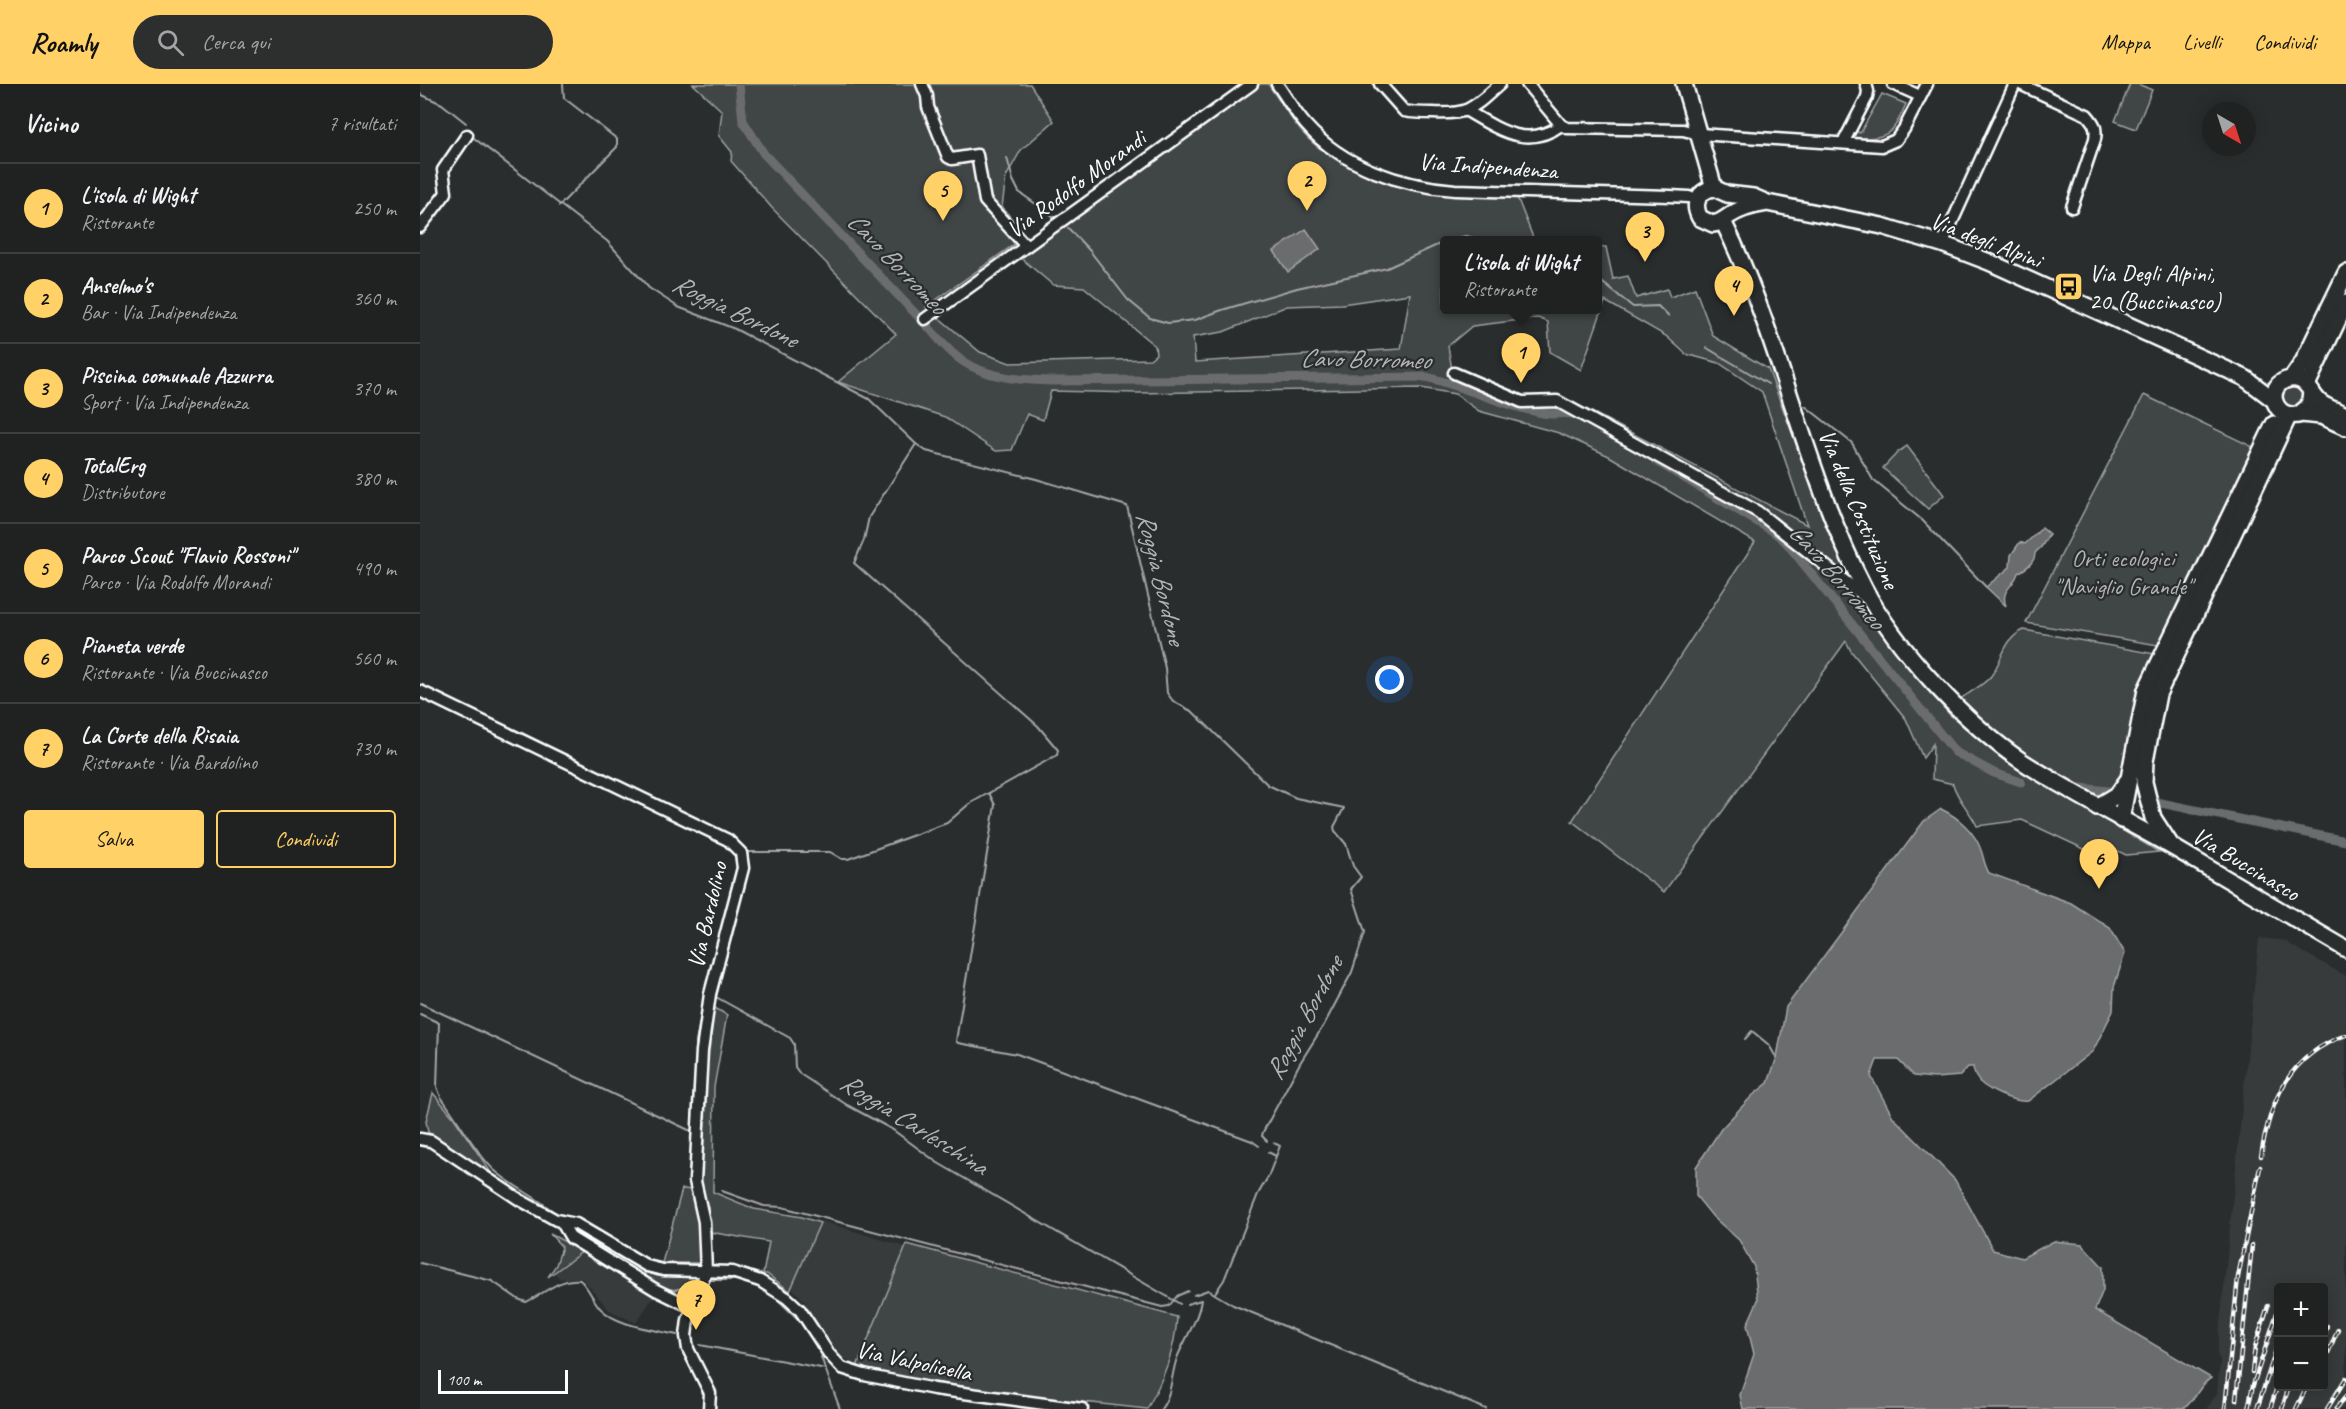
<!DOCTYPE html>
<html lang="it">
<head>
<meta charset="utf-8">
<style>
	body { margin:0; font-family:Caveat,sans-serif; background:#2d2f2f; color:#f1f3f6 }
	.controls { position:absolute; right:18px; bottom:18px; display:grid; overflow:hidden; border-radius:6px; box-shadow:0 3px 15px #0003 }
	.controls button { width:54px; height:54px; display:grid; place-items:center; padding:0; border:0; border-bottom:2px solid #3d3f40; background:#202222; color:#f1f3f6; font:30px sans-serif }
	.compass { position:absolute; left:1782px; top:18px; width:54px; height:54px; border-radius:50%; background:#202222; box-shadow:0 3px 15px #0003; rotate:141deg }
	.scale { position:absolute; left:18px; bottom:15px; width:130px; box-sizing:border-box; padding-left:6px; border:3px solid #fff; border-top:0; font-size:16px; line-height:21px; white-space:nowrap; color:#fff; -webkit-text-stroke:4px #2a2d2e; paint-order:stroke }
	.you { position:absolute; left:970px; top:596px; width:21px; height:21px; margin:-15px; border:4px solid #fff; border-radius:50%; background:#1a73e8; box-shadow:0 0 0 9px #1a73e833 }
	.badge { display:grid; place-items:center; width:39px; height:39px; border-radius:50%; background:#ffd166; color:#111; font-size:20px; font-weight:700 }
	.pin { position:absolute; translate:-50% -50px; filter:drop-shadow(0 2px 3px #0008) }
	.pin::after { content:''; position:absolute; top:32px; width:21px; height:18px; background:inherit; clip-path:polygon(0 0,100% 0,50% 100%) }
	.popup { position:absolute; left:1020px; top:152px; width:162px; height:78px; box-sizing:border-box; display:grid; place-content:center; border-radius:6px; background:#202222; filter:drop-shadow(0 2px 4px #0005); font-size:20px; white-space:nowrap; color:#a2a4a5 }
	.popup b { font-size:22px; color:#f1f3f6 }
	.popup::after { content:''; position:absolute; left:50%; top:100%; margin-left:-12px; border:12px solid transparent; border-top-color:#202222 }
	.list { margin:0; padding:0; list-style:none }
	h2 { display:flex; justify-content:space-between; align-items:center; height:78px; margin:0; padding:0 24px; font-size:26px }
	h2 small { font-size:20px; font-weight:400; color:#a2a4a5 }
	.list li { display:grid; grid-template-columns:39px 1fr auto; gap:18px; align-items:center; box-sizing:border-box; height:90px; padding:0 24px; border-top:2px solid #3d3f40 }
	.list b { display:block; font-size:22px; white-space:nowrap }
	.list p { margin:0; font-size:20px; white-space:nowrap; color:#a2a4a5 }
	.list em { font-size:20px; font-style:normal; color:#a2a4a5 }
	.actions { display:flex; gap:12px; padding:18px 24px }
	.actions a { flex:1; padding:14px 0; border:2px solid #ffd166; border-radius:6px; text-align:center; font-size:21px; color:#ffd166 }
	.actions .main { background:#ffd166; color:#111 }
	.icon { flex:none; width:33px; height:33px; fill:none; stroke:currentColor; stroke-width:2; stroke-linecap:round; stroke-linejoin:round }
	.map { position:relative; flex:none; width:1926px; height:1325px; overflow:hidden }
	header { display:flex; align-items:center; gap:36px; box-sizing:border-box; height:84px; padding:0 30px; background:#ffd166; color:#111 }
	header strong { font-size:28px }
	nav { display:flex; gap:33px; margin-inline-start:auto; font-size:21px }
	.search { width:420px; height:54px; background:#2d2f2f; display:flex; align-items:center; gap:15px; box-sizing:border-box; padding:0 21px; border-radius:33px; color:#a2a4a5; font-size:22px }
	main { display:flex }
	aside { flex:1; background:#202222 }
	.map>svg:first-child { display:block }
	.built { fill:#373a3b; fill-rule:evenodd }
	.green { fill:#414445; stroke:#a0a2a2; stroke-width:1.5; fill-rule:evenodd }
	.water { fill:#6a6c6d; stroke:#a6a7a7; stroke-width:1.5 }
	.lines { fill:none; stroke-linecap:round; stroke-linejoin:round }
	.stream { stroke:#a6a7a7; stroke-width:2 }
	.canal { stroke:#6a6c6d; stroke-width:9 }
	.street-casing { stroke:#fff; stroke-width:15 }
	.secondary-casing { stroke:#fff; stroke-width:20 }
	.street { stroke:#2a2d2e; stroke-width:10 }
	.secondary { stroke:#2a2d2e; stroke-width:15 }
	.rail-casing { stroke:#fff; stroke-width:4.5 }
	.rail { stroke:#2a2d2e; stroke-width:2; stroke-dasharray:7; stroke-linecap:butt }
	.labels { text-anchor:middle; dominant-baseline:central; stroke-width:4.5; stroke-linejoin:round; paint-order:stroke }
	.street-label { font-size:24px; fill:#fff; stroke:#2a2d2e }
	.poi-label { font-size:24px; fill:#fff; stroke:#2a2d2e; text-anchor:start }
	.park-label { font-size:24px; fill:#b3b4b5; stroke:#2a2d2e }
	.water-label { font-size:26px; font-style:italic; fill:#b4b6b6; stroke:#2a2d2e }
</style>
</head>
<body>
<header>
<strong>Roamly</strong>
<div class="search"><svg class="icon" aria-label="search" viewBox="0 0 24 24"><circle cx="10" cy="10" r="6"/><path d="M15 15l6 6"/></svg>Cerca qui</div>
<nav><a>Mappa</a><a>Livelli</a><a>Condividi</a></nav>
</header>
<main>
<aside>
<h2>Vicino<small>7 risultati</small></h2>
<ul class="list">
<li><span class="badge">1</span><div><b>L'isola di Wight</b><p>Ristorante</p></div><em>250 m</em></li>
<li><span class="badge">2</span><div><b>Anselmo's</b><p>Bar · Via Indipendenza</p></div><em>360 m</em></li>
<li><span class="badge">3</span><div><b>Piscina comunale Azzurra</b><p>Sport · Via Indipendenza</p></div><em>370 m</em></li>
<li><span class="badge">4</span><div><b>TotalErg</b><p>Distributore</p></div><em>380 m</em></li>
<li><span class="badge">5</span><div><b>Parco Scout &quot;Flavio Rossoni&quot;</b><p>Parco · Via Rodolfo Morandi</p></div><em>490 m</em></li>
<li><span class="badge">6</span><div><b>Pianeta verde</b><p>Ristorante · Via Buccinasco</p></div><em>560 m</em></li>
<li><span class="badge">7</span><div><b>La Corte della Risaia</b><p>Ristorante · Via Bardolino</p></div><em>730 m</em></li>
</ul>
<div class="actions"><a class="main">Salva</a><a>Condividi</a></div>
</aside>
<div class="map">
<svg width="1926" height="1325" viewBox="0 0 1926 1325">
	<rect width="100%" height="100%" fill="#2a2d2e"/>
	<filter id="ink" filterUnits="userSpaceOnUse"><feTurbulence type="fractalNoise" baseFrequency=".0167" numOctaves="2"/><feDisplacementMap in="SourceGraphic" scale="12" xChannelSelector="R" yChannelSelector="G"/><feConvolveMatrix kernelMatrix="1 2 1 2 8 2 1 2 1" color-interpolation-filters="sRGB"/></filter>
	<g filter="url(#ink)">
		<g class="built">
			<path d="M1839,854l28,3v2l59,33v433h-140l11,-15 3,-34 -3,-5zM1858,1204h46v98h-46z"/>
			<path d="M401,1137l85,26 -50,122 -6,-2 1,-6 -12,-4 -35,-51 2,-3 -14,-15z"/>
			<path d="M163,1167l71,45 -18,27 -27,-13 -27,-32 -22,1 -6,-7z"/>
		</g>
		<g class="green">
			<path d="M273,0h337l24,37 -33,29 -15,27 -4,30 24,29 -100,71 54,45 30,11 140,-4 6,-5 -1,-8 -71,-59 -31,-2 -32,-27 239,-174h8c14,20 27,43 45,59 11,10 25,17 39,24 55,28 104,29 165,30l17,43h-90v70h154v-63h8l7,32 15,-3 8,22 31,-9 3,8 25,-9 18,48 55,33 67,178 26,60 60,74 28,33 53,45 157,93 -33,3 -20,-10 -7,11 -77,-36 -45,6c-7,-15 -20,-27 -24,-42l-21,-5 1,-35 -10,14 -17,-39 -55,-68 -5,-10 -182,251 -92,-71 183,-279 -146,-86 -50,-23 -80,-22 -24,-17 -34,-6 -284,5 -86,-2 -8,29 -16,-6 -15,36 -16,1 -51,-34 -107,-35 58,-48 -124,-126 -41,-47 1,-9 -13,-16 3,-25zM990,210l-9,55 -206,13 -2,-25 30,-5 64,-26 55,-2zM1185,217l61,35 20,18 33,9 43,29 45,133 -236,-124 -4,7 -21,-2 -93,-30 -5,-30 24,-20 66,-8 10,4 2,30 31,18z"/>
			<path d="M1710,0h8l14,6 -16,39 -21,-8z"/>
			<path d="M1462,10l24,10c-14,31 -16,33 -50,35l-3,-3 3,-5 4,2z"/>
			<path d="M1878,301l8,9 -6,15 -15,-1 -5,-15 6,-7z"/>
			<path d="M1724,311l109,52 -95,198 -132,-22z"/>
			<path d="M1487,362l37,49 -16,14 -45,-41 15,-16z"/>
			<path d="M1604,546l131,24 -20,45 -12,82 -12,11 -17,6 -105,-69 -29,-30c10,-7 24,-14 31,-23 12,-16 12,-37 33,-46z"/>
			<path d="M293,923l14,8 -13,72 -1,105 41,17 48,8 18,6 -30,68 -23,-17h-4l6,-32 -59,-10 -11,-44 6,-139z"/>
			<path d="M13,1009l21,25 40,59 -66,-45 -2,-11z"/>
			<path d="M262,1105l12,1 6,23 1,50h-39z"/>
			<path d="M130,1150l33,17 -35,26 8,-12 6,-18z"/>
			<path d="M487,1160l270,73c-2,34 -14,63 -30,92l-146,-16 -145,-24z"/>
			<path d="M227,1187l10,5 39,2 4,5 -12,21 -45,-28z"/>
		</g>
		<g class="water">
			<path d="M886,145l14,20 -32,23 -14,-21z"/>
			<path d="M1622,444l7,6 -7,12 -7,7c0,10 -9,15 -17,20 -5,15 -18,17 -12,33l-20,-19 24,-20 1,-12 9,-13 5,2z"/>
			<path d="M1521,725c17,8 34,23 40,41 3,8 3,15 8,23l82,30 39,25 15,25 -11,34 -1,24 -20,40 -65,50c-13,2 -46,-12 -52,-24 -1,-1 -3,-9 -3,-10h-5l-8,9 -25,2 -21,-2 -16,-16h-21l-6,16 22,41 62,63 38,70 29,8 32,-17 28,3 21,23v23l-8,20 116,68c-13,8 -15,22 -28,31h-440l-3,-14 14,-41 -7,-29 11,-25 -4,-33 -15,-27 -26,-23 -17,-21v-29l25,-38 31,-33 16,-13 9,-26 9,-50 138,-186z"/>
		</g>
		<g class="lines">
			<g class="stream">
				<path d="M0,10l22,10 24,19"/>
				<path d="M50,51l137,106 42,47 29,19 57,22 134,70 47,45 10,7 110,28 91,27 38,162 2,25 6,8 20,11 75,73 28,13 48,10 -10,19 1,4 11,13 7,22 8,11 -10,12 14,43 -13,40 -27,51 -25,40 -37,69 -1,4 5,5"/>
				<path d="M587,74l6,22 6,12 35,25"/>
				<path d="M139,122l58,-59v-8l-53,-41 -1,-14"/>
				<path d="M648,144l22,23 38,49 22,18 18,5 27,-3 27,-10 75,-22 90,-20 57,-26"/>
				<path d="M1028,156l18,-4 17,4"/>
				<path d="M1178,195l35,28 25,-1 10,10"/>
				<path d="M1287,264l61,36"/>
				<path d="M1385,322l47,37 21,37 49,40 64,67"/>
				<path d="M569,709l6,12 -39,236 2,2 59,11 235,87 7,5"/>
				<path d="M324,802l4,-14 -1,-20h83l12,7h6l99,-36 22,-19 88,-49 1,-5 -20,-24 -184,-163 10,-23 5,-23 47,-73"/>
				<path d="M314,841l-18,72 74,41 4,6 1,23 5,7 47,31 46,25 45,33 242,141"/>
				<path d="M0,919l273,129"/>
				<path d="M0,930l19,9 -2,64 4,10c16,21 35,56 53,73 19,17 42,26 61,43"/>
				<path d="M1325,955l7,-8 17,14 8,14"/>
				<path d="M276,986v-28l9,-47"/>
				<path d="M848,1068l8,4"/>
				<path d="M302,1107l42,15 18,1 380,100 7,-1 8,-10 11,-5"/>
				<path d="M154,1146l40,27"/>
				<path d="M0,1179l72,18 26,18 8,3c18,-8 34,-25 54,-22 9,8 12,19 20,28 18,19 53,21 77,27"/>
				<path d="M213,1185l34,20 7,1 23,-6"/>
				<path d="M289,1196h32"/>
				<path d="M795,1209l9,-13 34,-86 10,-17 12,-31 -6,-3"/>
				<path d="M353,1211l28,27"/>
				<path d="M774,1211l14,-5 25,15 253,104"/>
				<path d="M388,1247l10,19"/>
				<path d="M280,1261l126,24"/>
				<path d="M401,1273l19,52"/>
				<path d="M741,1325c11,-14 10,-34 16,-51 7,-18 21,-37 24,-58l-14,4"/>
			</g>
			<g class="canal">
				<path d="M319,0l4,37 21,33 165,174c12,13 25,30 42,38 25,13 55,14 82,15l373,-4c34,8 65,23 99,32 8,2 18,5 27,5 11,0 18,-2 28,2"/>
				<path d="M1236,377l118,71 11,9 170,211 39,21 27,9"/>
				<path d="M1661,704l27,3"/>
				<path d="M1736,718l190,39"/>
			</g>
			<defs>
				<g id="street">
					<path d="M502,0l5,12 1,11 20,50 4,2 25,-4 8,46 41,45"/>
					<path d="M857,0c10,14 18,29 29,41 37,42 96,61 149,65l215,6 19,1 7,3"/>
					<path d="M960,0l24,27c10,2 20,2 29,2 37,2 41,-6 67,-29"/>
					<path d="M1107,0l34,41 6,3 116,2 16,4 183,12 14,-6 8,-11 23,-45"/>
					<path d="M1473,0l27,12"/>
					<path d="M1600,0l67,31c7,8 10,12 8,24l-23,68"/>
					<path d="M1047,27c31,18 60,39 94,14"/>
					<path d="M1423,59l24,-46 1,-6 -2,-7"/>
					<path d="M0,143l26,-34 -3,-23 24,-35"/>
					<path d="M1522,160l73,-160"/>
					<path d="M505,235l327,-235"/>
					<path d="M1034,289l68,29 35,-1 201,111 108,86"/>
					<path d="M0,607l308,149 13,13 2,15 -33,126 -8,57 -7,130 9,41 2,50 -18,48 -2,16 2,13 22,44 -1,16"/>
					<path d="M0,1055l11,2 89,59 36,20 20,4 71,42 16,4 69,2 28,9 27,17 13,12 29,44 13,14 22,7 70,14 148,20"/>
					<path d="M141,1137l10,17 85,52 37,18"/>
				</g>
				<g id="secondary">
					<path d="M1264,0l30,104"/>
					<path d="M1347,119c-13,2 -27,5 -38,13 -6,4 -8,7 -16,8l-13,-6c-8,-14 -2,-27 14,-30l13,6 26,3 14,6 115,23 60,18 47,18 230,104 26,12 29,22"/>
					<path d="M1303,137c58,118 81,250 141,367 32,61 102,136 159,174 50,32 102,58 153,87 57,33 113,67 170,100"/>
					<path d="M1872,294l11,-16 43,-89"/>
					<path d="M1887,301l39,-82"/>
					<path d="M1891,308l-2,14 -11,9c-27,4 -33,-32 -8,-36 18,-3 20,16 31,24 7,5 17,8 25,12"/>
					<path d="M1881,330l20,2 25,11"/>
					<path d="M1677,723l20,-12 10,-14"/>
					<path d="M1701,736l25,-130 128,-266"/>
					<path d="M1750,760l-17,-26 -9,-36 1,-21 13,-67 131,-279"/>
				</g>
			</defs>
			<use href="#street" class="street-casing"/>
			<use href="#secondary" class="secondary-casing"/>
			<use href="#street" class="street"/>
			<use href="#secondary" class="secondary"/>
			<defs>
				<g id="rail">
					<path d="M1841,1072c9,-56 28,-101 85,-121"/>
					<path d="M1904,1253l3,-11"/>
					<path d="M1904,1279l14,-34"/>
					<path d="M1832,1288l3,-25 13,-41"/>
					<path d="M1816,1316l16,-155"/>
					<path d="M1805,1325l13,-132 22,-110"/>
					<path d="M1828,1325l5,-24 25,-75"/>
					<path d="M1837,1325l21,-65"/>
					<path d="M1850,1325l8,-25"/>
					<path d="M1862,1325l7,-23"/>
					<path d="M1876,1325l11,-23"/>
					<path d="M1907,1325l19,-31"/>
					<path d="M1916,1325l10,-13"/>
				</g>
			</defs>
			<use href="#rail" class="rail-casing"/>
			<use href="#rail" class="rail"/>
		</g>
	</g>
	<defs>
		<symbol id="bus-square" viewBox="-11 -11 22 22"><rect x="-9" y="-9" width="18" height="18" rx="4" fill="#ffd166" stroke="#2a2d2e"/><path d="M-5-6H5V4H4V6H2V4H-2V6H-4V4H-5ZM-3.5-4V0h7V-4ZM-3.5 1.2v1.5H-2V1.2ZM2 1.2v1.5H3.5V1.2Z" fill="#111"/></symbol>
	</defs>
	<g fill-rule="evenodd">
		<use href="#bus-square" x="1632" y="186" width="33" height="33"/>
	</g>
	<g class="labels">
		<g class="street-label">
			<text transform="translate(1068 82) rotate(4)">Via Indipendenza</text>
			<text transform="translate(656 100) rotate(-36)">Via Rodolfo Morandi</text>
			<text transform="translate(1566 156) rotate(21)">Via degli Alpini</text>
			<text transform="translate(1439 425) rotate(67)">Via della Costituzione</text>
			<text transform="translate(1826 780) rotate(31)">Via Buccinasco</text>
			<text transform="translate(287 831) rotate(-77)">Via Bardolino</text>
			<text transform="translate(494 1277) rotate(12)">Via Valpolicella</text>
		</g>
		<g class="poi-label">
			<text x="1669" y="189">Via Degli Alpini,<tspan x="1669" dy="28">20 (Buccinasco)</tspan></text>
		</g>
		<g class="park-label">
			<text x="1703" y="474">Orti ecologici<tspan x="1703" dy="28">"Naviglio Grande"</tspan></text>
		</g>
		<g class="water-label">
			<text transform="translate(477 179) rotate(46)">Cavo Borromeo</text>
			<text transform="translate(315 227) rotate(26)">Roggia Bordone</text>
			<text transform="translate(945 275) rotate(1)">Cavo Borromeo</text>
			<text transform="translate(1417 492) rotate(49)">Cavo Borromeo</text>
			<text transform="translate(741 494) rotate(76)">Roggia Bordone</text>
			<text transform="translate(884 934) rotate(-62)">Roggia Bordone</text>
			<text transform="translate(494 1040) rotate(32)">Roggia Carleschina</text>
		</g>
	</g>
</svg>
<div class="controls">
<button>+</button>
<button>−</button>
</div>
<svg class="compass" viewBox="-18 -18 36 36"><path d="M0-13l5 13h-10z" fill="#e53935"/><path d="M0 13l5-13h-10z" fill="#a2a4a5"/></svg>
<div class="scale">100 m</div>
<div class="you"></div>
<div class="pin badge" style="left:1101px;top:299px">1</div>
<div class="popup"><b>L'isola di Wight</b>Ristorante</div>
<div class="pin badge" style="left:887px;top:127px">2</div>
<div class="pin badge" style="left:1225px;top:178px">3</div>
<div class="pin badge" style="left:1314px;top:232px">4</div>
<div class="pin badge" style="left:523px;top:137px">5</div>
<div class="pin badge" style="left:1679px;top:805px">6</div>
<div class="pin badge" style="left:276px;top:1246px">7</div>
</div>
</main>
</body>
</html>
